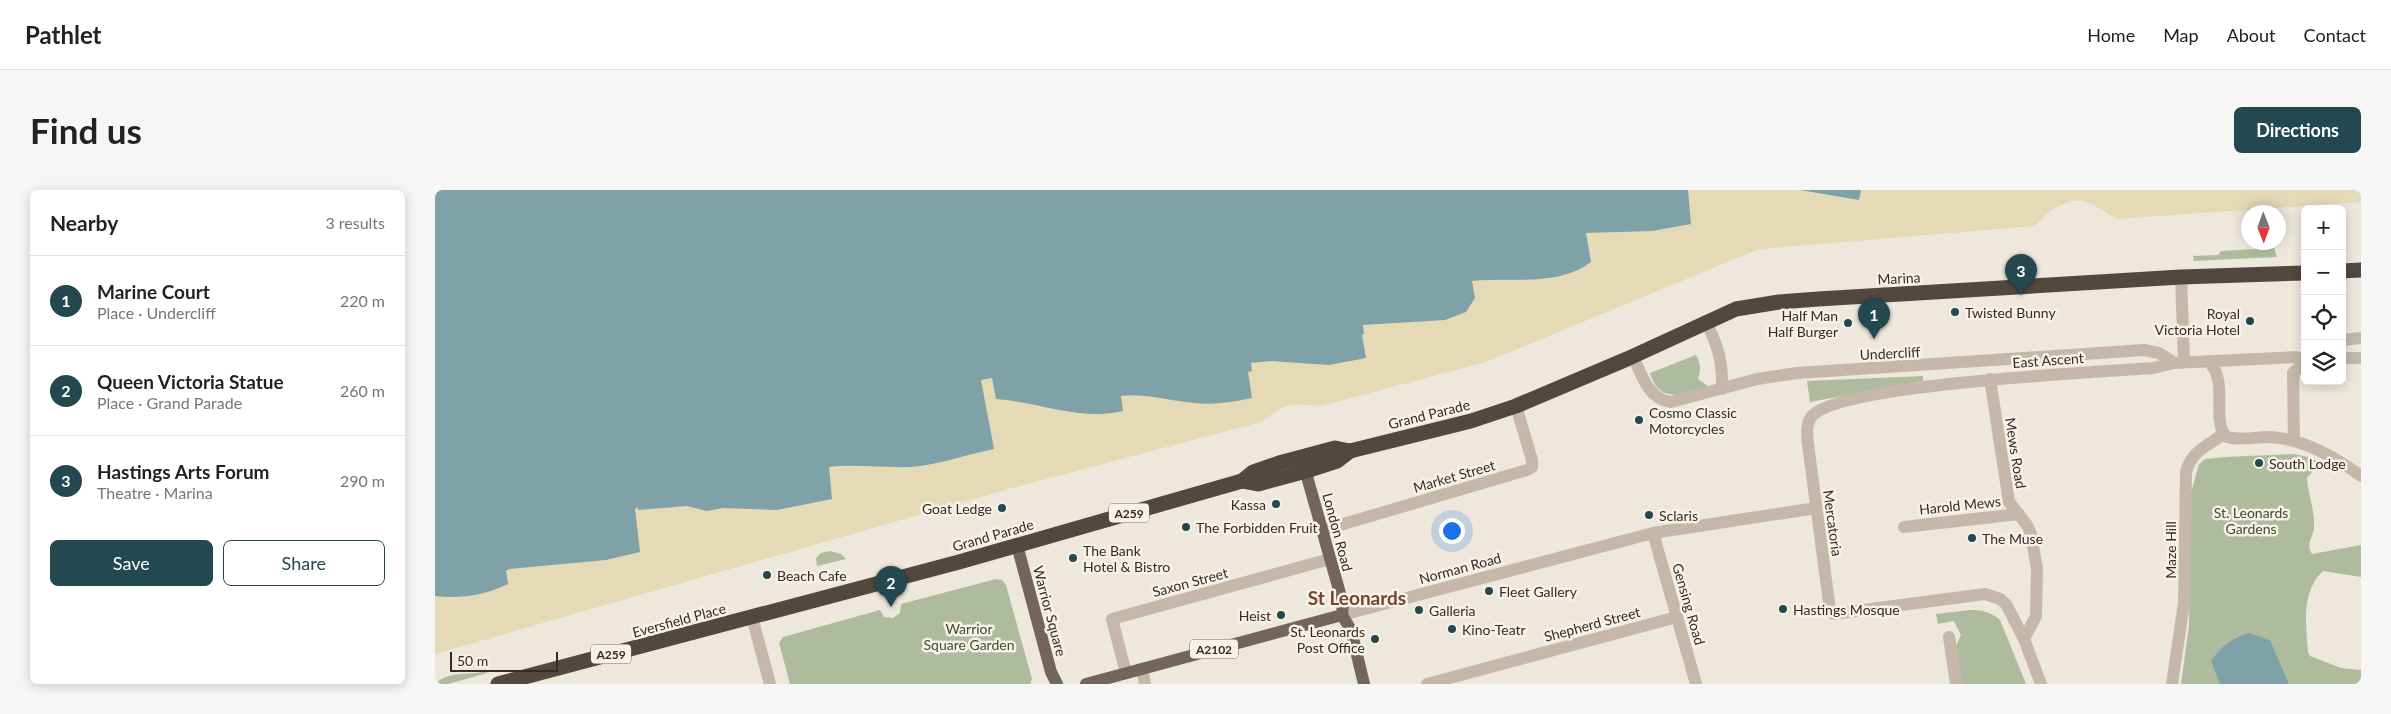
<!DOCTYPE html>
<html lang="en">
<head>
<meta charset="utf-8">
<style>
	body { margin:0; font-family:Lato,sans-serif; background:#f6f6f6; color:#222 }
	.controls { position:absolute; right:15px; top:15px; display:grid; overflow:hidden; border-radius:8px; box-shadow:0 2px 12px #0003 }
	.controls button { width:45px; height:45px; display:grid; place-items:center; padding:0; border:0; border-bottom:1px solid #e0e0e0; background:#fff; color:#222; font:25px sans-serif }
	.compass { position:absolute; left:1806px; top:15px; width:45px; height:45px; border-radius:50%; background:#fff; box-shadow:0 2px 12px #0003; rotate:179deg }
	.scale { position:absolute; left:15px; bottom:12px; width:108px; box-sizing:border-box; padding-left:5px; border:2px solid #332c28; border-top:0; font-size:14px; line-height:18px; white-space:nowrap; color:#332c28; -webkit-text-stroke:4px #f7f1e7; paint-order:stroke }
	.you { position:absolute; left:1016px; top:340px; width:18px; height:18px; margin:-12px; border:4px solid #fff; border-radius:50%; background:#1a73e8; box-shadow:0 0 0 8px #1a73e833 }
	.badge { display:grid; place-items:center; width:32px; height:32px; border-radius:50%; background:#23484f; color:#fff; font-size:16px; font-weight:700 }
	.pin { position:absolute; translate:-50% -41px; filter:drop-shadow(0 1px 2px #0008) }
	.pin::after { content:''; position:absolute; top:26px; width:18px; height:15px; background:inherit; clip-path:polygon(0 0,100% 0,50% 100%) }
	.list { margin:0; padding:0; list-style:none }
	h2 { display:flex; justify-content:space-between; align-items:center; height:65px; margin:0; padding:0 20px; font-size:21px }
	h2 small { font-size:16px; font-weight:400; color:#767676 }
	.list li { display:grid; grid-template-columns:32px 1fr auto; gap:15px; align-items:center; box-sizing:border-box; height:90px; padding:0 20px; border-top:1px solid #e0e0e0 }
	.list b { display:block; font-size:19px; white-space:nowrap }
	.list p { margin:0; font-size:16px; white-space:nowrap; color:#767676 }
	.list em { font-size:16px; font-style:normal; color:#767676 }
	.actions { display:flex; gap:10px; padding:15px 20px }
	.actions a { flex:1; padding:11px 0; border:1px solid #23484f; border-radius:8px; text-align:center; font-size:18px; color:#23484f }
	.actions .main { background:#23484f; color:#fff }
	.icon { flex:none; width:28px; height:28px; fill:none; stroke:currentColor; stroke-width:2; stroke-linecap:round; stroke-linejoin:round }
	.map { position:relative; flex:none; width:1926px; height:494px; overflow:hidden; border-radius:8px }
	header { display:flex; align-items:center; gap:30px; box-sizing:border-box; height:70px; padding:0 25px; background:#fff; border-bottom:1px solid #e0e0e0 }
	header strong { font-size:24px }
	nav { display:flex; gap:28px; margin-inline-start:auto; font-size:18px }
	.intro { display:flex; align-items:center; justify-content:space-between; box-sizing:border-box; height:120px; padding:0 30px }
	h1 { margin:0; font-size:35px }
	.button { padding:12px 22px; border-radius:8px; background:#23484f; color:#fff; font-size:18px; font-weight:700 }
	main { display:flex; gap:30px; padding:0 30px }
	aside { flex:1; background:#fff; border-radius:8px; box-shadow:0 2px 12px #0003 }
	.map>svg:first-child { display:block }
	.green { fill:#afbb9d }
	.sand { fill:#e6dab6 }
	.water { fill:#7ea2a8 }
	.lines { fill:none; stroke-linecap:round; stroke-linejoin:round }
	.street { stroke:#c5b8a9; stroke-width:12 }
	.primary { stroke:#73655b; stroke-width:12 }
	.highway { stroke:#534840; stroke-width:15 }
	.poi-dot { fill:#23484f; stroke:#f7f1e7; stroke-width:2 }
	.labels { text-anchor:middle; dominant-baseline:central; stroke-width:5; stroke-linejoin:round; paint-order:stroke }
	.shield { fill:#f7f1e7; stroke:#6e6761; stroke-width:1 }
	.shield-label { font-size:12px; font-weight:bold; fill:#332c28 }
	.street-label { font-size:14px; fill:#332c28; stroke:#f7f1e7 }
	.poi-label { font-size:14px; fill:#332c28; stroke:#f7f1e7; text-anchor:start }
	.park-label { font-size:14px; fill:#404e2f; stroke:#f7f1e7 }
	.district-label { font-size:19px; font-weight:bold; fill:#78442b; stroke:#f7f1e7 }
</style>
</head>
<body>
<header>
<strong>Pathlet</strong>
<nav><a>Home</a><a>Map</a><a>About</a><a>Contact</a></nav>
</header>
<div class="intro"><h1>Find us</h1><a class="button">Directions</a></div>
<main>
<aside>
<h2>Nearby<small>3 results</small></h2>
<ul class="list">
<li><span class="badge">1</span><div><b>Marine Court</b><p>Place · Undercliff</p></div><em>220 m</em></li>
<li><span class="badge">2</span><div><b>Queen Victoria Statue</b><p>Place · Grand Parade</p></div><em>260 m</em></li>
<li><span class="badge">3</span><div><b>Hastings Arts Forum</b><p>Theatre · Marina</p></div><em>290 m</em></li>
</ul>
<div class="actions"><a class="main">Save</a><a>Share</a></div>
</aside>
<div class="map">
<svg width="1926" height="494" viewBox="0 0 1926 494">
	<rect width="100%" height="100%" fill="#eee7db"/>
	<g class="green">
		<path d="M1839,58l3,9 -83,4 -1,-5 25,-1 3,-4z"/>
		<path d="M1261,165c5,9 5,15 2,24l11,8c-24,6 -49,19 -59,-14z"/>
		<path d="M1488,186v5l-113,21 -3,-21z"/>
		<path d="M1858,264l16,3 13,6 -2,5 -6,2 -7,8c1,16 8,33 7,49 0,10 -9,16 -2,27l49,-9v32l-38,-6c-22,20 -17,55 -15,81l2,4 31,12 20,2v14h-180l8,-58 2,-133 8,-29 6,-5 21,-2z"/>
		<path d="M395,361l11,3 5,5 -29,7 -1,-8 5,-5z"/>
		<path d="M561,389l6,1 4,5 26,94 -2,5h-240l-11,-41 4,-6 97,-27 4,7 9,1 7,-5 1,-9z"/>
		<path d="M1535,420c12,0 21,2 30,10l26,64h-65l-7,-34 7,-15 -7,-14 -16,3 -2,-10z"/>
		<path d="M52,481v2l-39,11h-13c14,-14 34,-8 52,-13z"/>
	</g>
	<path class="sand" d="M1114,0h812v12l-244,17c-11,-6 -24,-16 -35,-18 -19,-3 -36,13 -47,25l-276,23 -273,113 -165,44c-32,-3 -34,-3 -60,16l-249,66 -577,166v-216z"/>
	<g class="water">
		<path d="M0,0h1253l3,34 -39,7 -66,2 5,29c-33,25 -79,15 -119,19l3,17 -9,14 -21,8 -82,5 1,9 -2,1 4,23 -37,7 -58,-4 -20,2 1,8 -4,1 4,26c-19,4 -38,7 -58,5 -25,-2 -48,-10 -73,-7l2,15c-42,10 -84,-9 -127,-12l-4,-21 -11,2 13,69c-27,5 -55,16 -83,18 -28,1 -54,-3 -82,0l3,32 -55,11 -54,-2 -16,3 -20,-5 -49,4v-3l-3,2 5,43 -34,8 -97,9 -3,2 2,13c-23,11 -47,15 -73,12z"/>
		<path d="M1365,0h61l-2,10z"/>
		<path d="M1814,443l21,7 19,44h-69l-9,-23c10,-15 20,-22 38,-28z"/>
	</g>
	<g class="lines">
		<g class="street">
			<path d="M1746,87l3,85"/>
			<path d="M1271,131c12,26 17,40 16,68"/>
			<path d="M1907,150l19,-2"/>
			<path d="M1198,166c8,18 15,43 38,46l86,-23 40,-6 347,-23 15,3 15,10"/>
			<path d="M1907,168h19"/>
			<path d="M1773,171c22,19 2,62 19,76 13,4 28,0 42,0 33,1 66,20 92,39"/>
			<path d="M1555,189l19,123 18,23 4,9 6,35 -1,47 -12,23"/>
			<path d="M1859,251l-1,-68 12,-11"/>
			<path d="M1469,337l115,-13"/>
			<path d="M888,340l204,-60 5,-3v-7l-16,-54"/>
			<path d="M1218,343l43,151"/>
			<path d="M907,425l311,-82 163,-25"/>
			<path d="M317,427l18,67"/>
			<path d="M1514,447l7,47"/>
			<path d="M707,479l3,15"/>
			<path d="M691,483l-14,-54 218,-60"/>
			<path d="M992,494l250,-67"/>
			<path d="M1606,494l-17,-45 -18,-35 -6,-5 -15,-5 -152,20 -3,-4 -21,-158c-1,-11 -5,-27 3,-36 28,-32 288,-44 341,-48l21,-5 122,-6 9,4"/>
			<path d="M1737,494l12,-81 2,-131c6,-22 21,-25 37,-38"/>
		</g>
		<g class="primary">
			<path d="M864,279l7,2 2,9 35,124 -1,11 9,15 13,54"/>
			<path d="M582,355l34,127 6,12"/>
			<path d="M651,494l256,-69"/>
		</g>
		<g class="highway">
			<path d="M1907,81l19,-1"/>
			<path d="M807,291l16,3 48,-13 31,-10 13,-10"/>
			<path d="M63,494l461,-122 283,-81 11,-9 26,-9 56,-15 15,3 121,-30 45,-15 111,-47 109,-50 43,-7 39,-3 363,-22 124,-4"/>
		</g>
	</g>
	<g class="poi-dot">
		<circle cx="1520" cy="122" r="5"/>
		<circle cx="1815" cy="131" r="5"/>
		<circle cx="1413" cy="133" r="5"/>
		<circle cx="1204" cy="230" r="5"/>
		<circle cx="1824" cy="273" r="5"/>
		<circle cx="841" cy="314" r="5"/>
		<circle cx="567" cy="318" r="5"/>
		<circle cx="1214" cy="325" r="5"/>
		<circle cx="751" cy="337" r="5"/>
		<circle cx="1537" cy="348" r="5"/>
		<circle cx="638" cy="368" r="5"/>
		<circle cx="332" cy="385" r="5"/>
		<circle cx="1054" cy="401" r="5"/>
		<circle cx="1348" cy="419" r="5"/>
		<circle cx="984" cy="420" r="5"/>
		<circle cx="846" cy="425" r="5"/>
		<circle cx="1017" cy="439" r="5"/>
		<circle cx="940" cy="449" r="5"/>
	</g>
	<g class="labels">
		<g class="shield">
			<rect x="674" y="313.5" width="40" height="19" rx="4"/>
			<rect x="755" y="449.5" width="48" height="19" rx="4"/>
			<rect x="156" y="454.5" width="40" height="19" rx="4"/>
		</g>
		<g class="shield-label">
			<text x="694" y="323">A259</text>
			<text x="779" y="459">A2102</text>
			<text x="176" y="464">A259</text>
		</g>
		<g class="street-label">
			<text transform="translate(1464 88) rotate(-3)">Marina</text>
			<text transform="translate(1455 163) rotate(-3)">Undercliff</text>
			<text transform="translate(1613 170) rotate(-4)">East Ascent</text>
			<text transform="translate(994 224) rotate(-14)">Grand Parade</text>
			<text transform="translate(1581 263) rotate(81)">Mews Road</text>
			<text transform="translate(1019 286) rotate(-16)">Market Street</text>
			<text transform="translate(1525 315) rotate(-6)">Harold Mews</text>
			<text transform="translate(1398 333) rotate(82)">Mercatoria</text>
			<text transform="translate(903 342) rotate(75)">London Road</text>
			<text transform="translate(558 345) rotate(-16)">Grand Parade</text>
			<text transform="translate(1735 360) rotate(-90)">Maze Hill</text>
			<text transform="translate(1025 378) rotate(-15)">Norman Road</text>
			<text transform="translate(755 392) rotate(-15)">Saxon Street</text>
			<text transform="translate(1254 414) rotate(74)">Gensing Road</text>
			<text transform="translate(615 421) rotate(75)">Warrior Square</text>
			<text transform="translate(244 430) rotate(-15)">Eversfield Place</text>
			<text transform="translate(1157 434) rotate(-15)">Shepherd Street</text>
		</g>
		<g class="poi-label">
			<text x="1530" y="122">Twisted Bunny</text>
			<text x="1805" y="123" text-anchor="end">Royal<tspan x="1805" dy="16">Victoria Hotel</tspan></text>
			<text x="1403" y="125" text-anchor="end">Half Man<tspan x="1403" dy="16">Half Burger</tspan></text>
			<text x="1214" y="222">Cosmo Classic<tspan x="1214" dy="16">Motorcycles</tspan></text>
			<text x="1834" y="273">South Lodge</text>
			<text x="831" y="314" text-anchor="end">Kassa</text>
			<text x="557" y="318" text-anchor="end">Goat Ledge</text>
			<text x="1224" y="325">Sclaris</text>
			<text x="761" y="337">The Forbidden Fruit</text>
			<text x="1547" y="348">The Muse</text>
			<text x="648" y="360">The Bank<tspan x="648" dy="16">Hotel &amp; Bistro</tspan></text>
			<text x="342" y="385">Beach Cafe</text>
			<text x="1064" y="401">Fleet Gallery</text>
			<text x="1358" y="419">Hastings Mosque</text>
			<text x="994" y="420">Galleria</text>
			<text x="836" y="425" text-anchor="end">Heist</text>
			<text x="1027" y="439">Kino-Teatr</text>
			<text x="930" y="441" text-anchor="end">St. Leonards<tspan x="930" dy="16">Post Office</tspan></text>
		</g>
		<g class="park-label">
			<text x="1816" y="322">St. Leonards<tspan x="1816" dy="16">Gardens</tspan></text>
			<text x="534" y="438">Warrior<tspan x="534" dy="16">Square Garden</tspan></text>
		</g>
		<g class="district-label">
			<text x="922" y="407">St Leonards</text>
		</g>
	</g>
</svg>
<div class="controls">
<button>+</button>
<button>−</button>
<button><svg class="icon" aria-label="locate" viewBox="0 0 24 24"><circle cx="12" cy="12" r="6"/><path d="M12 2v4M12 18v4M2 12h4M18 12h4"/></svg></button>
<button><svg class="icon" aria-label="layers" viewBox="0 0 24 24"><path d="M12 4l9 5-9 5-9-5zM3 14l9 5 9-5"/></svg></button>
</div>
<svg class="compass" viewBox="-18 -18 36 36"><path d="M0-13l5 13h-10z" fill="#e53935"/><path d="M0 13l5-13h-10z" fill="#767676"/></svg>
<div class="scale">50 m</div>
<div class="you"></div>
<div class="pin badge" style="left:1439px;top:149px">1</div>
<div class="pin badge" style="left:456px;top:417px">2</div>
<div class="pin badge" style="left:1586px;top:105px">3</div>
</div>
</main>
</body>
</html>
